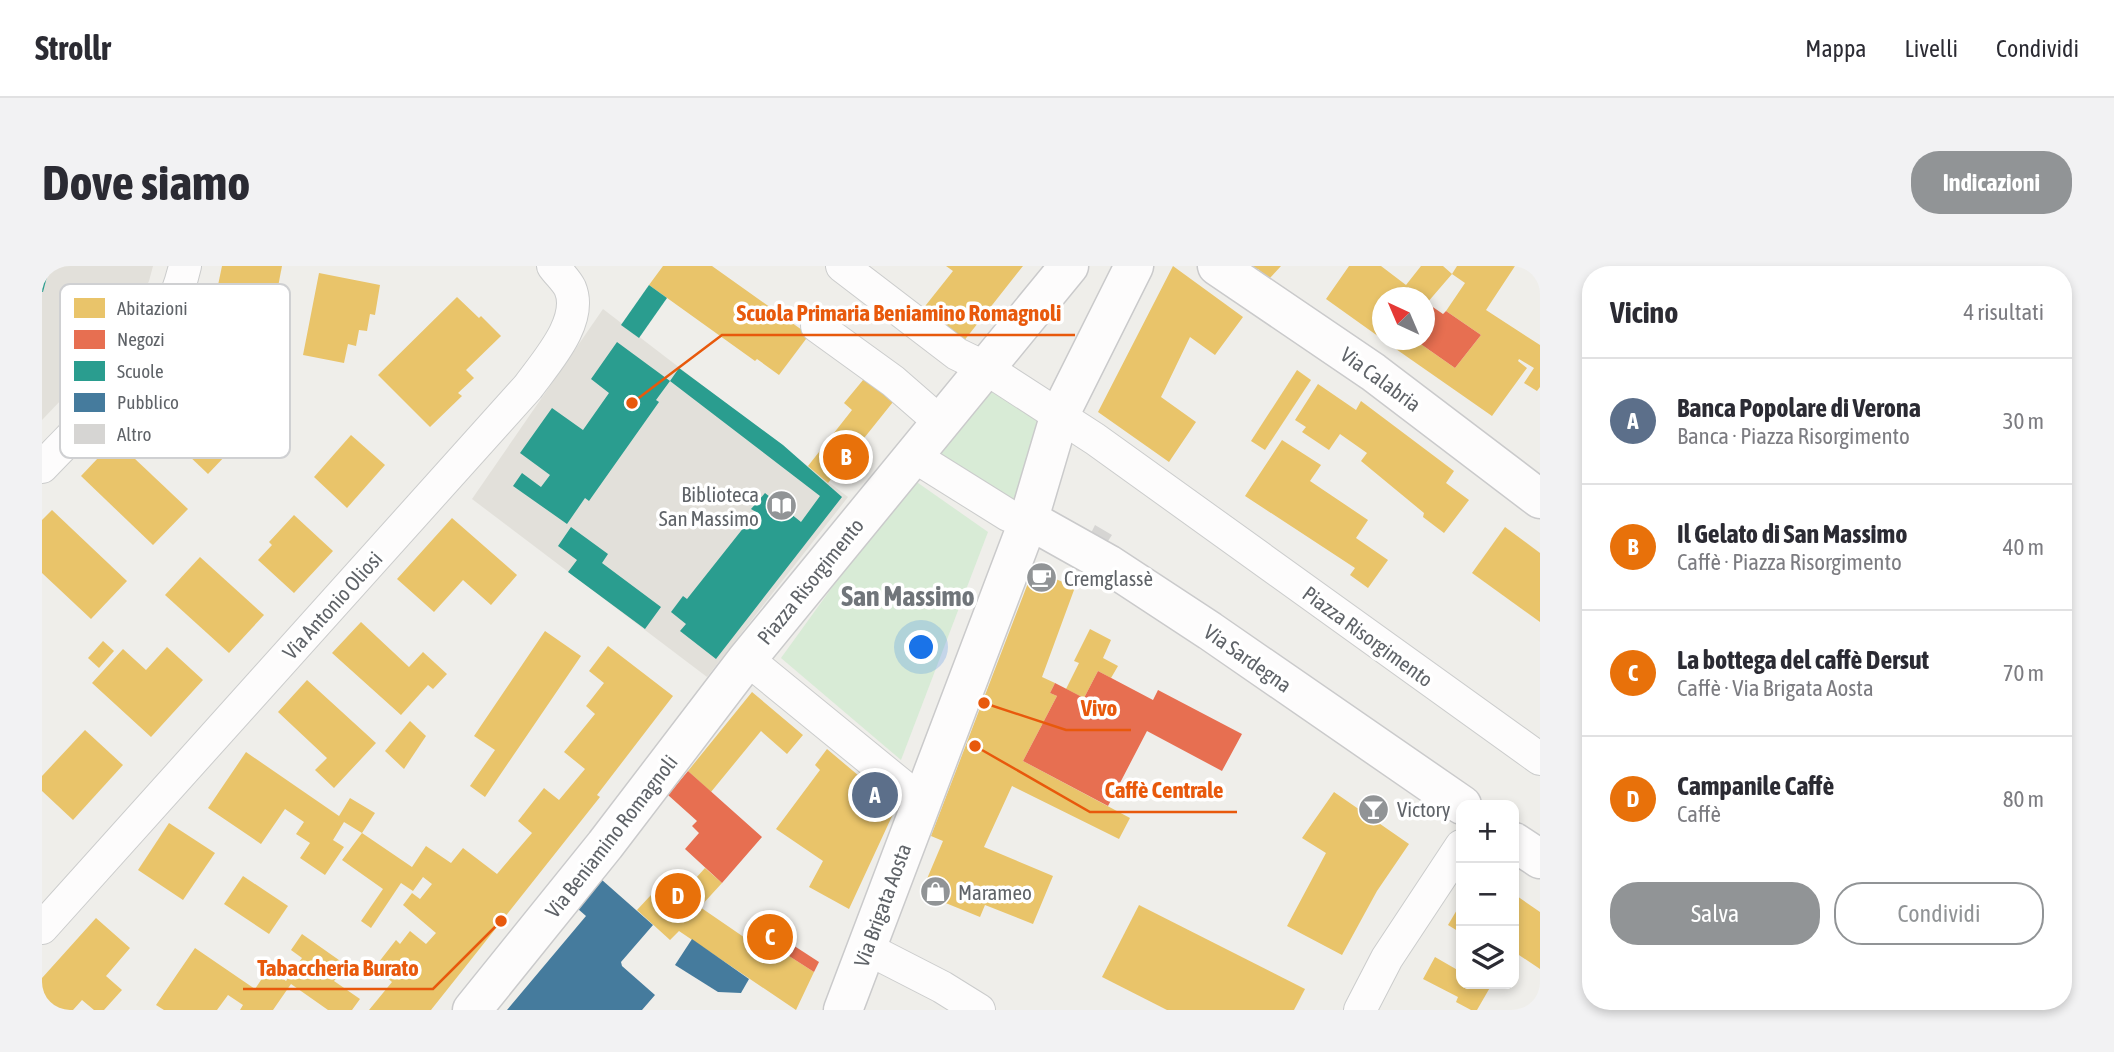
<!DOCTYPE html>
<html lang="it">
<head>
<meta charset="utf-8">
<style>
	body { margin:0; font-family:"Asap Condensed",sans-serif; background:#f2f2f3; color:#2b2b33 }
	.controls { position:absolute; right:21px; bottom:21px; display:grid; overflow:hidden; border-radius:14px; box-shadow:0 4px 10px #0003 }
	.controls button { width:63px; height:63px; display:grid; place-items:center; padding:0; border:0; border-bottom:2px solid #e1e1e2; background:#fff; color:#2b2b33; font:35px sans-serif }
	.compass { position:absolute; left:1330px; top:21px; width:63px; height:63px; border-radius:50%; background:#fff; box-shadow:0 4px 10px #0003; rotate:316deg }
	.you { position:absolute; left:880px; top:382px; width:24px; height:24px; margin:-18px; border:5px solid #fff; border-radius:50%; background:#1a73e8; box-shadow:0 0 0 10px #1a73e833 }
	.badge { display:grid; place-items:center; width:46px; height:46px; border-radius:50%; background:#919496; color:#fff; font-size:23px; font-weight:700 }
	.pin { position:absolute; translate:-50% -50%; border:4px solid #fff; box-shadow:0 2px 7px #0006 }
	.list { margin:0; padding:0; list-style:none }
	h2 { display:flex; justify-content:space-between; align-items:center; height:91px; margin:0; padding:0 28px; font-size:30px }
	h2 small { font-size:23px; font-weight:400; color:#7c7c81 }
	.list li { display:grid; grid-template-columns:46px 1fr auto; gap:21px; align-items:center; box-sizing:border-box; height:126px; padding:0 28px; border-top:2px solid #e1e1e2 }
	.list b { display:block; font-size:26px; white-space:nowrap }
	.list p { margin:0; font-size:23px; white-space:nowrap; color:#7c7c81 }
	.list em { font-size:23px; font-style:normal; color:#7c7c81 }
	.actions { display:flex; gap:14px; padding:21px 28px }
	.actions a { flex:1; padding:16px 0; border:2px solid #919496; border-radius:28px; text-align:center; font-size:24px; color:#919496 }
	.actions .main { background:#919496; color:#fff }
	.icon { flex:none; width:38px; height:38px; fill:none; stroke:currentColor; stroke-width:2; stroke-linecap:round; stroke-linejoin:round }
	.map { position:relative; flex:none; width:1498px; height:744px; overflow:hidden; border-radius:28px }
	header { display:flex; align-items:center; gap:42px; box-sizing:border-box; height:98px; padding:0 35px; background:#fff; border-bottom:2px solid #e1e1e2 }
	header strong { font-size:33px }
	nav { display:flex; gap:38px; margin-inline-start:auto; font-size:24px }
	.intro { display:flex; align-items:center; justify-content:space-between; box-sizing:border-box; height:168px; padding:0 42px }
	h1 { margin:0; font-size:49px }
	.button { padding:18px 32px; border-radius:28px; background:#919496; color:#fff; font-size:24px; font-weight:700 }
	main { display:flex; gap:42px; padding:0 42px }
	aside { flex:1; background:#fff; border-radius:28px; box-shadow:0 4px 10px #0003 }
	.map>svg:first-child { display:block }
	.education { fill:#e2e0da }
	.grass { fill:#d8ebd6 }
	.homes { fill:#e9c46a }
	.shops { fill:#e76f51 }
	.schools { fill:#2a9d8f }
	.public { fill:#457b9d }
	.building { fill:#d6d5d3 }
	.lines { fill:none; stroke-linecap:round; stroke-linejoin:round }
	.street-casing { stroke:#cbcccc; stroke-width:34 }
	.secondary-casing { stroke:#cacacb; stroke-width:41 }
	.street { stroke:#fdfcfc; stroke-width:32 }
	.secondary { stroke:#fdfcfc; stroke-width:38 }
	.labels { text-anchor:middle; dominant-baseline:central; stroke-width:7; stroke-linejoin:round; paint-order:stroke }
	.street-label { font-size:21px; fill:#5f6368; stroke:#fff }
	.poi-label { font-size:21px; fill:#5f6368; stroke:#fff; text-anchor:start }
	.district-label { font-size:28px; font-weight:bold; fill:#70757a; stroke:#fff }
	.key { fill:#fff; stroke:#cfd0d2; stroke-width:2 }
	.key-label { font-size:19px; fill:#5f6368 }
	.leader { fill:none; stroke:#e8590c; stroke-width:2.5 }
	.callout-dot { fill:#e8590c; stroke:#fff; stroke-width:2.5 }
	.callout-label { font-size:23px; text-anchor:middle; font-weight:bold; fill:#e8590c; stroke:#fff; stroke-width:7; stroke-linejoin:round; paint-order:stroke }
</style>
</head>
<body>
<header>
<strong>Strollr</strong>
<nav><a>Mappa</a><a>Livelli</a><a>Condividi</a></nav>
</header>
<div class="intro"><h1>Dove siamo</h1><a class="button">Indicazioni</a></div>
<main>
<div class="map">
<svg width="1498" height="744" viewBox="0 0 1498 744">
	<rect width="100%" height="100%" fill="#efeeea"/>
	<g class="education">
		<path d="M0,0h111l-4,15 -25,53 -82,86z"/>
		<path d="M561,43l245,188 -141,180 -235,-178z"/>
	</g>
	<g class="grass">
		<path d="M954,117l47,22 -26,98 -76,-44 1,-7z"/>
		<path d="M869,212l77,54 -87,228 -120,-102z"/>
	</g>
	<g class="homes">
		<path d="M180,0h60l-16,83 -59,-11z"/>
		<path d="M621,0h49l97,69 -30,40 -22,-16 -2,2 -106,-76z"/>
		<path d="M904,0h77l-60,76 -41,-32 31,-39z"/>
		<path d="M1131,0l70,51 -28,38 -25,-18 -29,60 35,25 -27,40 -71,-50z"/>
		<path d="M1202,0h37l-12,13 -11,-10 -4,5z"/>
		<path d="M1307,0h32l25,19 15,-19h22l9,8 -25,29 -3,-5h-3l-13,-11 -8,11h-18v41l-56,-40z"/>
		<path d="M1415,0h58l-29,44 54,35v42l-3,4 -13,-8 10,-15 -15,-9 -1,2 9,7 -35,48 -109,-76h32l40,28 26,-33 -35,-24 19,-28 -13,-9z"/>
		<path d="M277,7l61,12 -5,30 -5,-1 -3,17 -8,-1 -3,16 -8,-2 -4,19 -41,-8z"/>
		<path d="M415,31l22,21 2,-2 20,20 -35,34 8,8 -16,15 4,3 -32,31 -52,-52z"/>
		<path d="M138,102l67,65 -39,41 -68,-65z"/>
		<path d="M1255,104l14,10 -46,70 -14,-9z"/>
		<path d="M826,108l29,23 -69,86 -20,-17 44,-56 -8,-7z"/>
		<path d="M1276,118l38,26 5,-9 93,70 -8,12 23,17 -25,33 -21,-16 1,-4 -63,-52 6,-8 -27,-19 -11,16 -27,-18 4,-5 -11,-7z"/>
		<path d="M309,169l34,30 -38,43 -33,-31z"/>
		<path d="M73,174l73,69 -35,36 -72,-69z"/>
		<path d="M1240,174l39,25 -11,16 58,39 -12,18 32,22 -20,28 -18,-13 5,-7 -110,-72z"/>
		<path d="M10,244l75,71 -36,38 -49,-46v-53z"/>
		<path d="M252,249l39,36 -39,42 -36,-33 14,-15 -3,-3z"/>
		<path d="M410,252l65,57 -26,30 -28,-25 -29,32 -37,-33z"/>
		<path d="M1463,261l35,26v69l-68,-49z"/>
		<path d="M158,291l64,58 -35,38 -64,-58z"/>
		<path d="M991,304l30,12 11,8 -32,87 13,6 -5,10 7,3 -34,65 107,57 -11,21 -107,-53 -28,61 69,29 -20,48 -48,-19 -5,12 -59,-24 22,-52 -12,-5z"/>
		<path d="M319,356l48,45 14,-15 24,22 -14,15 -5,-4 -27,30 -69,-62z"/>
		<path d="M1048,363l21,11 -8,18 15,8 -7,12 -13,-7 -14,27 -18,-9 13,-26 -5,-2z"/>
		<path d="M503,365l36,25 -96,141 -15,-11 25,-36 -21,-14z"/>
		<path d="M61,375l11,10 -15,17 -11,-10z"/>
		<path d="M566,380l65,50 -76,99 3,2 -169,213h-62l23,-28 -17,-15 21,-27 4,4 10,-13 16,13 10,-11 -33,-28 9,-12 8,6 12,-15 -9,-7 -10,14 -12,-8 -30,45 -10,-7 22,-32 -41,-29 20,-27 -18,-11 -11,18 11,7 -19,28 -25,-17 10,-15 -14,-9 8,-12 -19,-13 -24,35 -53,-36 38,-56 93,64 11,-18 25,15 -13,20 50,34 14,-21 25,17 12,-15 34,26 35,-41 -14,-12 11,-14 15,-19 15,12 26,-31 -21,-17 31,-38 -9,-8 18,-23 -15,-12z"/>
		<path d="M125,381l36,33 -52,57 -59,-54 31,-34 23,21z"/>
		<path d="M265,414l69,63 -42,45 -19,-18 12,-12 -49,-46z"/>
		<path d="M710,426l51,43 -16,19 -26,-23 -50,61 -23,-21z"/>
		<path d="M368,455l16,15 -22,33 -19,-18z"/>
		<path d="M43,464l38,35 -50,55 -31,-29v-15z"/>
		<path d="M785,483l64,54 2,11 -44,95 -40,-22 14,-26 -47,-32 44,-59 -5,-5z"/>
		<path d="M1292,526l75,52 -32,47 -35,64 -55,-29 39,-73 -24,-15z"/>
		<path d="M127,557l46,30 -32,47 -45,-30z"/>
		<path d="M663,602l17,15 -22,24 51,35 5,-7 58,37 -18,38 -117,-79 -9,9 -33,-30 14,-15 17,14z"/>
		<path d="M201,610l45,30 -19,28 -45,-30z"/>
		<path d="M1472,628l26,18v57l-24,-16 -2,3z"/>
		<path d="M1419,637v30l-13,-8z"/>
		<path d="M1097,639l166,84 -11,21h-127l-65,-33z"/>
		<path d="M54,652l34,30 -24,28 16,14 -18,20h-10l-12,-10 -9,10h-31v-32z"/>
		<path d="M260,668l44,31 -12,16 26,18 -8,11h-24l-37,-26 -18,26h-33l3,-5 -15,-10 -11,15h-53l-8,-5 39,-57 60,41 14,-21 17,13 16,-23 -11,-8z"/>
		<path d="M1393,691l26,15v12h31l-15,26h-6l-15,-8 2,-5 -35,-18z"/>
	</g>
	<g class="shops">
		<path d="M1382,35l19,13 3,-3 35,24 -26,33 -40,-28h9z"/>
		<path d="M1056,405l55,29 5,-10 84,44 -20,37 -75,-40 -39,75 -85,-45 34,-65 -7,-3 5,-10 29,15z"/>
		<path d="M646,505l74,66 -40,46 -37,-34 14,-16 -7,-7 5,-5 -29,-26z"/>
		<path d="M720,659l57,37 -5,10 -58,-37z"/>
	</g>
	<g class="schools">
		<path d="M0,1l7,2 -6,23h-1z"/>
		<path d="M607,19l18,13 -28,40 -18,-13z"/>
		<path d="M575,76l53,39 -14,19 3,2 -70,99 -4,-3 -18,26 -54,-38 9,-13 19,14 9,-12 -30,-22 32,-45 31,22 26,-37 -18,-14z"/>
		<path d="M637,102l104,77 59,52 -126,162 -36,-28 6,-7 -15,-12 12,-16 4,3 69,-87 -5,-3 14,-16 36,29 19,-26 -150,-115z"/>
		<path d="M529,261l37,27 -6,9 59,44 -16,22 -77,-57 9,-12 -19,-14z"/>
	</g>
	<g class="public">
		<path d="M560,614l51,45 -32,37 1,4 33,29 -13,15h-135l79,-94 -8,-7z"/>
		<path d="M650,673l57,40 -8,14 -23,-1 -43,-27z"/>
	</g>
	<path class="building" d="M1053,259l17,10 -6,9 -16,-9z"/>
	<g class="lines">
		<defs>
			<g id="street">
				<path d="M800,0l115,88 27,13 111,72 445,320"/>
				<path d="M775,60l76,55 47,41"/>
				<path d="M870,189l96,60 20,7"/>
				<path d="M0,201c56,-59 124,-118 143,-201"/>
				<path d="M705,393l174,142"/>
				<path d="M0,662l486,-541c18,-25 56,-66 42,-99 -4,-8 -12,-15 -17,-22"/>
				<path d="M824,682l76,39 37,23"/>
				<path d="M1318,744l27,-52 74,-112"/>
			</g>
			<g id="secondary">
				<path d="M1175,0l156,106 167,127"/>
				<path d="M986,256l14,5 66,37 102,67 252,174"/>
				<path d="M1472,576l26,17"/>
				<path d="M430,744l133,-165 142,-186 322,-393"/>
				<path d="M801,744l185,-488 32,-108 74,-148"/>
			</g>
		</defs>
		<use href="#street" class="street-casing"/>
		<use href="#secondary" class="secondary-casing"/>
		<use href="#street" class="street"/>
		<use href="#secondary" class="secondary"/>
	</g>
	<defs>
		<symbol id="library-disc" viewBox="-11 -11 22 22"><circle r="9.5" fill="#919496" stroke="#fff"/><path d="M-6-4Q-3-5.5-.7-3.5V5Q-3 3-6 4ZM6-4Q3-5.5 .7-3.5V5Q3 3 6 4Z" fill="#fff"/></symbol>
		<symbol id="cafe-disc" viewBox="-11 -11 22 22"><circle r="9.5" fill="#919496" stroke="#fff"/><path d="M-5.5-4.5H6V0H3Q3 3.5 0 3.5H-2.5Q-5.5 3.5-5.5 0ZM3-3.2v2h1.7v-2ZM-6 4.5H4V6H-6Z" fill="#fff"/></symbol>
		<symbol id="bar-disc" viewBox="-11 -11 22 22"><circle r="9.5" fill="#919496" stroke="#fff"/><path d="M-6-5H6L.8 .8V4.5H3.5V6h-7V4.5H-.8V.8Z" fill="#fff"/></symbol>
		<symbol id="shop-disc" viewBox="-11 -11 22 22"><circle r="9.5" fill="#919496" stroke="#fff"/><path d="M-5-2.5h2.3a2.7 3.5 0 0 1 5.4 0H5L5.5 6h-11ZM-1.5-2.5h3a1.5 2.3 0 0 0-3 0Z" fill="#fff"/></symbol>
	</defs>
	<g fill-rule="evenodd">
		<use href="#library-disc" x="722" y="222" width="35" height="35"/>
		<use href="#cafe-disc" x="982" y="294" width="35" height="35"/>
		<use href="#bar-disc" x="1314" y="526" width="35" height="35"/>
		<use href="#shop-disc" x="876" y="608" width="35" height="35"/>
	</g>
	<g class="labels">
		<g class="street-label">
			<text transform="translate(1339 113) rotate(36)">Via Calabria</text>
			<text transform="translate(768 315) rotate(-51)">Piazza Risorgimento</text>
			<text transform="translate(290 339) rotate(-48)">Via Antonio Oliosi</text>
			<text transform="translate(1326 370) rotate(36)">Piazza Risorgimento</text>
			<text transform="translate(1206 392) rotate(35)">Via Sardegna</text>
			<text transform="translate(569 570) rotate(-52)">Via Beniamino Romagnoli</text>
			<text transform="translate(840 639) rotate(-70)">Via Brigata Aosta</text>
		</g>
		<g class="poi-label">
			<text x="717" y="228" text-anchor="end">Biblioteca<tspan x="717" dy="24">San Massimo</tspan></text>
			<text x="1022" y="312">Cremglassè</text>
			<text x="1355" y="543">Victory</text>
			<text x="916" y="626">Marameo</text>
		</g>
		<g class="district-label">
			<text x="866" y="330">San Massimo</text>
		</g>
	</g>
	<rect x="18" y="18" width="230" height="174" rx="10" class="key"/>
	<rect x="32" y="32" width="31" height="20" fill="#e9c46a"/>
	<rect x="32" y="64" width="31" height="19" fill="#e76f51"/>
	<rect x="32" y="95" width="31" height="20" fill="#2a9d8f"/>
	<rect x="32" y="127" width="31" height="19" fill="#457b9d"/>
	<rect x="32" y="158" width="31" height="20" fill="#d6d5d3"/>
	<g class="key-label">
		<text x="75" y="49">Abitazioni</text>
		<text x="75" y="80">Negozi</text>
		<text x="75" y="112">Scuole</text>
		<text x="75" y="143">Pubblico</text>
		<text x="75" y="175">Altro</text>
	</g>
	<path class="leader" d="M590 137L680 69H1033M942 437L1024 464H1089M933 480L1048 546H1195M459 655L391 723H201"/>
	<g class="callout-dot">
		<circle cx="590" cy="137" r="7"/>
		<circle cx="942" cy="437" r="7"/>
		<circle cx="933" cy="480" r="7"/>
		<circle cx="459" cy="655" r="7"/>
	</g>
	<g class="callout-label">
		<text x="857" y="55">Scuola Primaria Beniamino Romagnoli</text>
		<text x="1057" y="450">Vivo</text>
		<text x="1122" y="532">Caffè Centrale</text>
		<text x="296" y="710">Tabaccheria Burato</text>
	</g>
</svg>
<div class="controls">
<button>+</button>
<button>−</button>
<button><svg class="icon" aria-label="layers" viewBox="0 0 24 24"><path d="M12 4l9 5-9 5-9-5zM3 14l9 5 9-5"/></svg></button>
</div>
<svg class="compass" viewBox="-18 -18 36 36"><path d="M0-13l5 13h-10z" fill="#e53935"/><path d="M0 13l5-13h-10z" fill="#7c7c81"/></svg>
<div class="you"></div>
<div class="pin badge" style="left:833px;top:529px;background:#5c6f8a">A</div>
<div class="pin badge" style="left:804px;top:191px;background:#e8710a">B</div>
<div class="pin badge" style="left:728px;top:671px;background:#e8710a">C</div>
<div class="pin badge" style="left:636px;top:630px;background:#e8710a">D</div>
</div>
<aside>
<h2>Vicino<small>4 risultati</small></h2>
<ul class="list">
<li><span class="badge" style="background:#5c6f8a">A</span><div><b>Banca Popolare di Verona</b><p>Banca · Piazza Risorgimento</p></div><em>30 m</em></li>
<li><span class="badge" style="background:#e8710a">B</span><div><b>Il Gelato di San Massimo</b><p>Caffè · Piazza Risorgimento</p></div><em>40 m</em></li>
<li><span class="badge" style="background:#e8710a">C</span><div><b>La bottega del caffè Dersut</b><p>Caffè · Via Brigata Aosta</p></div><em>70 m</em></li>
<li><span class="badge" style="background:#e8710a">D</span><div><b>Campanile Caffè</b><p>Caffè</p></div><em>80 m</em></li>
</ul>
<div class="actions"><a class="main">Salva</a><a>Condividi</a></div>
</aside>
</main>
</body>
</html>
